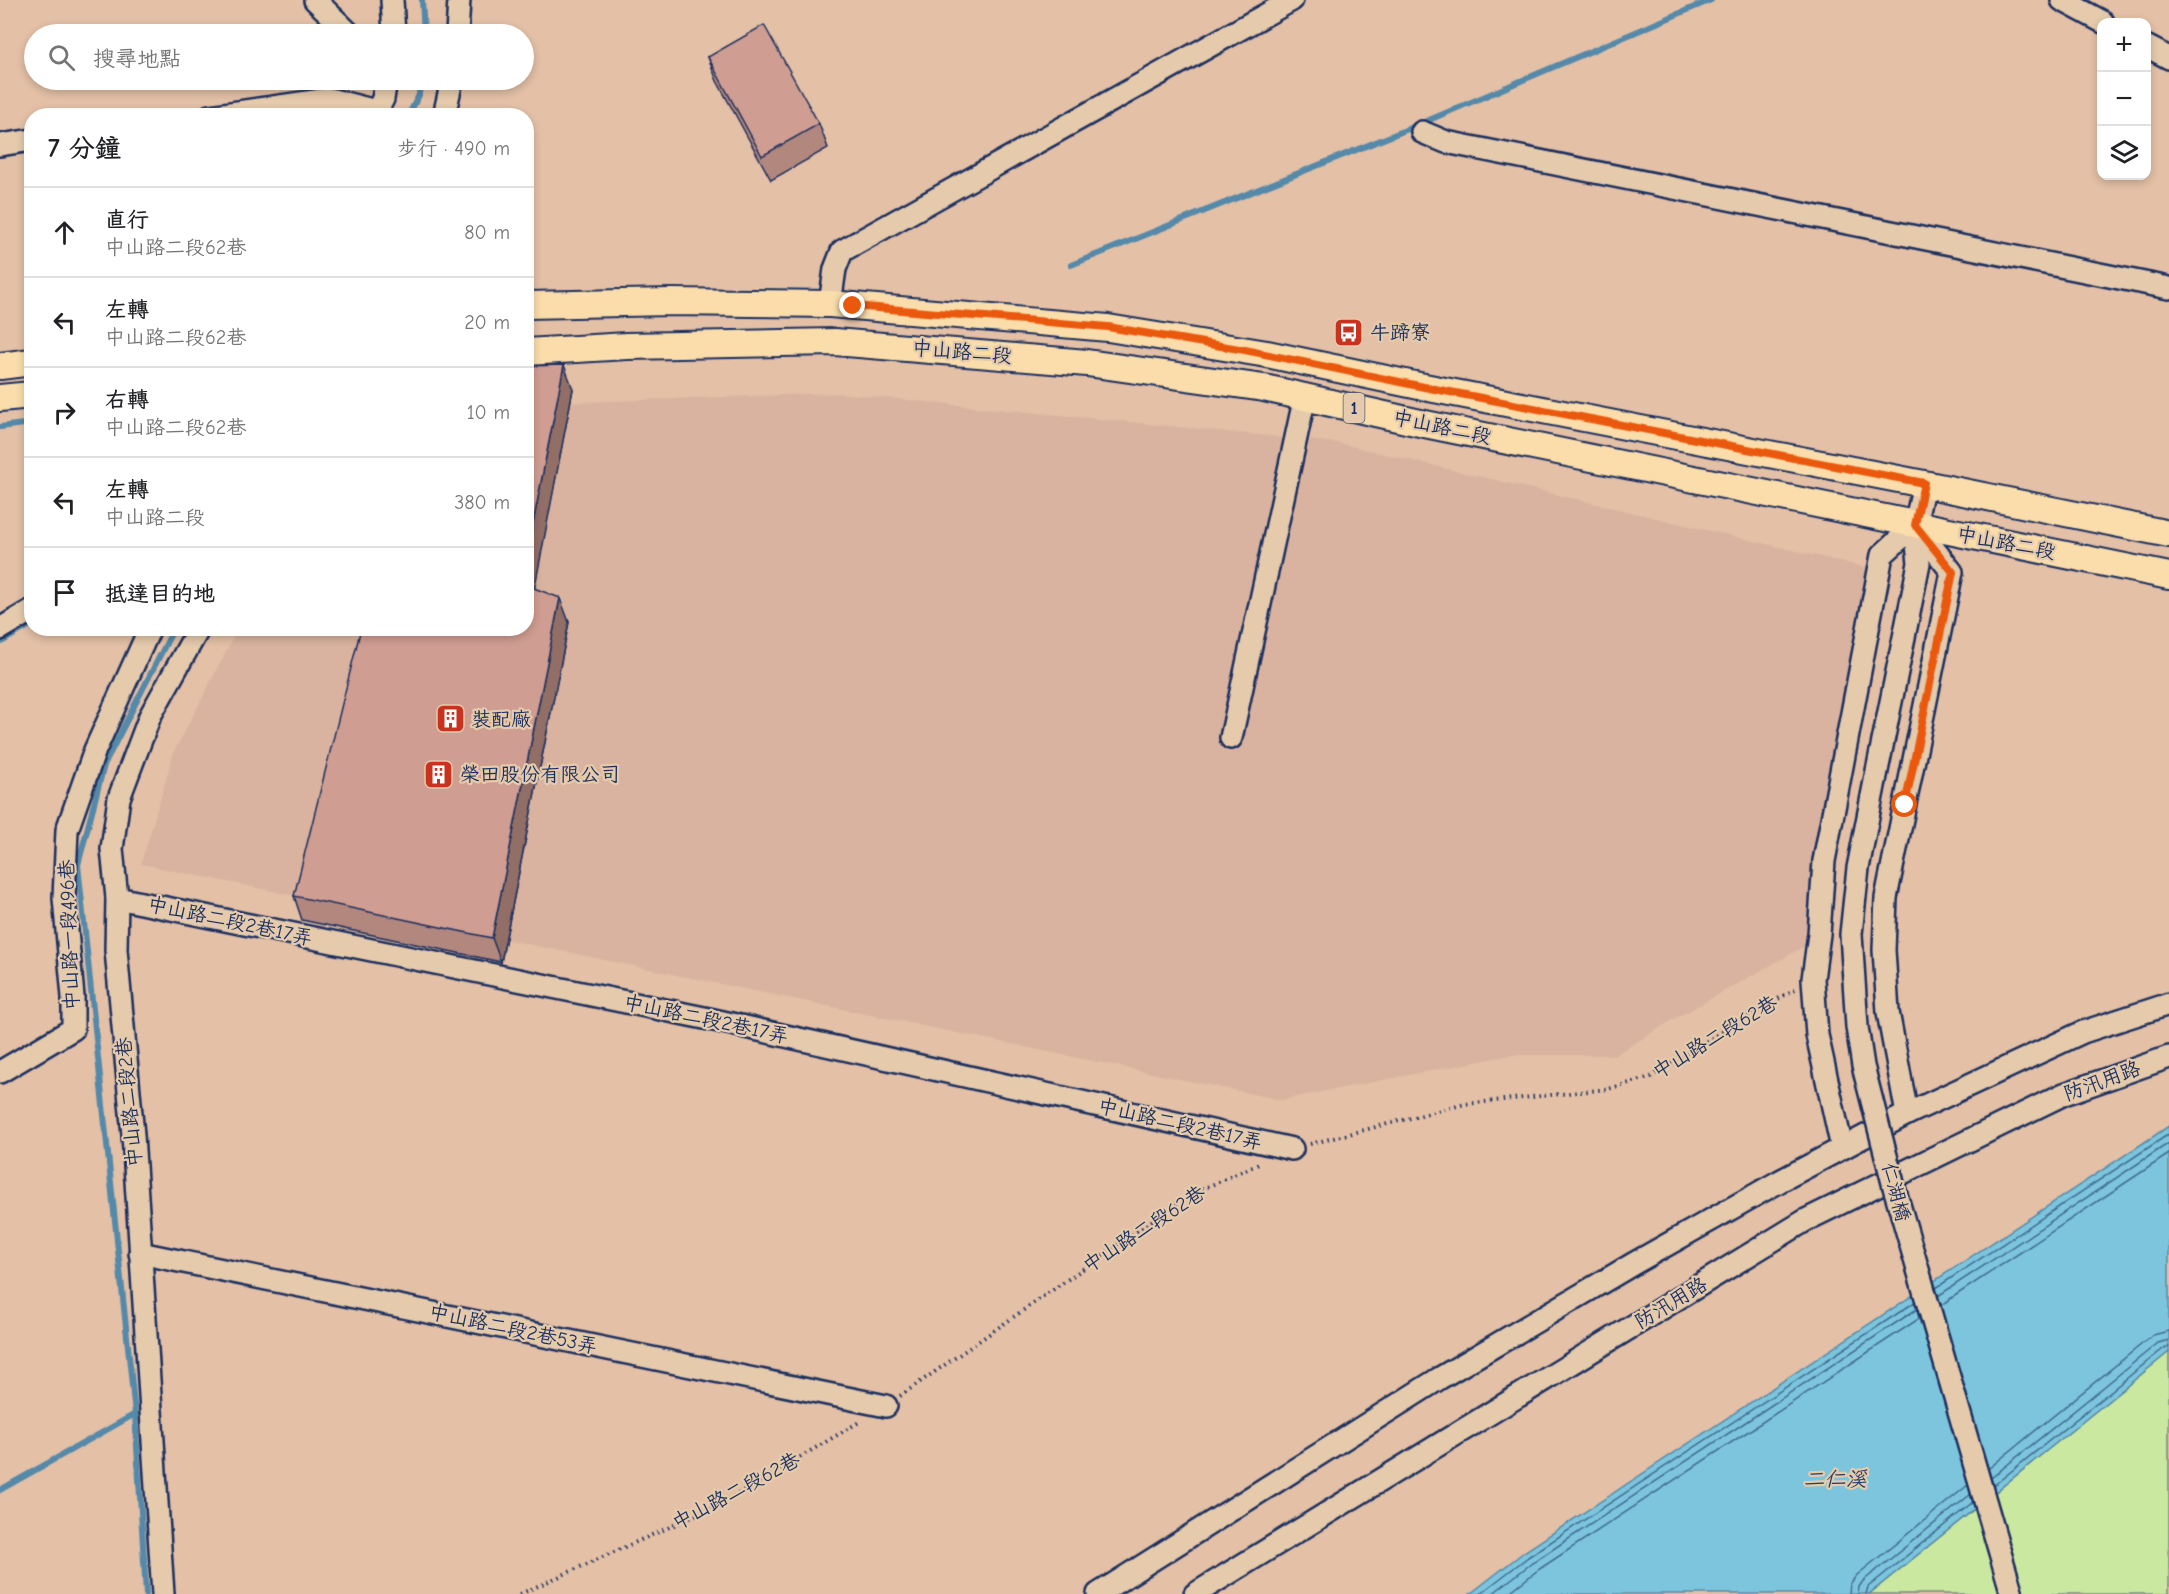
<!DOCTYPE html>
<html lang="zh-TW">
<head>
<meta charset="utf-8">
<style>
	body { margin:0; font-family:"Comic Neue","LXGW WenKai TC",sans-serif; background:#f6f6f6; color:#202124 }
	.controls { position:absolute; right:18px; top:18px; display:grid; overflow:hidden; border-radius:12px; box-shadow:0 3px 9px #0003 }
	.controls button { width:54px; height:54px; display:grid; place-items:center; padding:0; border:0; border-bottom:2px solid #e0e0e0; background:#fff; color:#202124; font:30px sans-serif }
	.stop { position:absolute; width:18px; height:18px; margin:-14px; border:4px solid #ea580c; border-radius:50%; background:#fff }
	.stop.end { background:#ea580c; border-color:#fff; box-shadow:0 2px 6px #0008 }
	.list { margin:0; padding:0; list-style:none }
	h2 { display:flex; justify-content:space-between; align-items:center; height:78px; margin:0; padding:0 24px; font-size:26px }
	h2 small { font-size:20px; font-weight:400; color:#757577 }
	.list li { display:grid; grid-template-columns:39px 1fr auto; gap:18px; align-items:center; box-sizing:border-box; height:90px; padding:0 24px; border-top:2px solid #e0e0e0 }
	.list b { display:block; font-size:22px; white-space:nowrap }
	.list p { margin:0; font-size:20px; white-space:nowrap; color:#757577 }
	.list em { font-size:20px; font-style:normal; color:#757577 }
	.icon { flex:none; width:33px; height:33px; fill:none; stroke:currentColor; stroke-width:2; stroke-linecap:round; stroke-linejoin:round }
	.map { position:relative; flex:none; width:2169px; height:1594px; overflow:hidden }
	.search { position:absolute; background:#fff; box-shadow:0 3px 9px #0003; left:24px; top:24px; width:510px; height:66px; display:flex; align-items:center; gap:15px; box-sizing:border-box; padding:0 21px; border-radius:33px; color:#757577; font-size:22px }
	.panel { position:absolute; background:#fff; box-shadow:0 3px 9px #0003; left:24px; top:108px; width:510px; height:528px; border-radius:24px }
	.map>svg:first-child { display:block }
	.built { fill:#d9b39f }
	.green { fill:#cae89f; stroke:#728c7e; stroke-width:1.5 }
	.water { fill:#7bc5dc; stroke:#5589aa; stroke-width:1.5 }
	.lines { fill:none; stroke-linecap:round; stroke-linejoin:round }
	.shore { stroke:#416b90; stroke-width:1.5 }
	.stream { stroke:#5589aa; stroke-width:6 }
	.minor-casing { stroke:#1b2f5e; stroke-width:26 }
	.major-casing { stroke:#1b2f5e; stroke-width:30 }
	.path { stroke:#1b2f5e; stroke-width:4; stroke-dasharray:1.5 4.5; stroke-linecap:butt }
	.minor { stroke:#e5caac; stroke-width:21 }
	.major { stroke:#faddab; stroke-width:26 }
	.minor-bridge-casing { stroke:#1b2f5e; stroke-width:26; stroke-linecap:butt }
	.minor-bridge { stroke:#e5caac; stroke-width:21 }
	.wall { fill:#b2877e; stroke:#1b2f5e; stroke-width:1.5 }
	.shaded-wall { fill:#916e66; stroke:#1b2f5e; stroke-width:1.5 }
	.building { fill:#cf9d92; stroke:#1b2f5e; stroke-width:1.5 }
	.route { stroke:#ea580c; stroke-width:8 }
	.labels { text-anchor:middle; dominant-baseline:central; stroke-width:4.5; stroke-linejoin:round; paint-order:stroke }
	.shield { fill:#e5caac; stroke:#585e75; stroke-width:1.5 }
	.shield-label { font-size:18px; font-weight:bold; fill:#1b2f5e }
	.poi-label { font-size:20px; fill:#1b2f5e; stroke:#e5caac; text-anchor:start }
	.street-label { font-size:20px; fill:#1b2f5e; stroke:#e5caac }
	.water-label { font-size:21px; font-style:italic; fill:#253e6b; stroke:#e5caac }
</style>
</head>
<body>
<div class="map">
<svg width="2169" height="1594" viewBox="0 0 2169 1594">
	<rect width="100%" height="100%" fill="#e3c0a6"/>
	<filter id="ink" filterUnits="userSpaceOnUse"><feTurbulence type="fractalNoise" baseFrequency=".0167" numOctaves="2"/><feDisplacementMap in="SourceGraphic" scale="12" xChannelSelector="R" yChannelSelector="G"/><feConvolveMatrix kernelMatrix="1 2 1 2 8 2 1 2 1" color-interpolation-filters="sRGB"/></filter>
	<g filter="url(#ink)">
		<path class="built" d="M838,393l500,50 530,125 -63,378 -129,72 -61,37h-104l-230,45 -1140,-236 33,-112 64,-123 288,-1 1,-224z"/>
		<path class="green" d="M2169,1352v242h-300z"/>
		<path class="water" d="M2169,1126v226l-300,242h-399l54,-42z"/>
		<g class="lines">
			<g class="shore">
				<path d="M1936,1288l233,-154"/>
				<path d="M1938,1296l231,-153"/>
				<path d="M1941,1305l228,-151"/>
				<path d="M1988,1469l165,-134 16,-4"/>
				<path d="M1991,1478l167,-135 11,-3"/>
				<path d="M1993,1486l170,-137 6,-2"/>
				<path d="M1480,1594l48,-37 387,-255"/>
				<path d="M1492,1594l40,-31 385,-254"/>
				<path d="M1507,1594l31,-24 382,-252"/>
				<path d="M1849,1594l1,-10 7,-9 111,-90"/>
				<path d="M1858,1594l1,-7 4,-6 108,-87"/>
				<path d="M1866,1594l2,-7 105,-85"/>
			</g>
			<g class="stream">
				<path d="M422,0l2,34"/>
				<path d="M408,116l11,-21 1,-15"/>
				<path d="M1071,265l337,-136 303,-129"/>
				<path d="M0,427l32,-4"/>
				<path d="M0,643l32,-19"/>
				<path d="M0,1490l135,-76"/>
				<path d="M146,1594l-11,-180 -57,-549 26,-100 70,-137"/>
			</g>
			<defs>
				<g id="minor">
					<path d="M315,0l35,34"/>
					<path d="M392,0l2,34"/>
					<path d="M2062,0l41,22"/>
					<path d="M457,34l2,-34"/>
					<path d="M2146,46l23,12"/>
					<path d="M209,116l120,-17 47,12"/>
					<path d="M374,116l9,-17 3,-19"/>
					<path d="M444,116l8,-36"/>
					<path d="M1422,132l24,10 723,146"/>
					<path d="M0,145l32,-5"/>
					<path d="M830,304l5,-35 7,-18 450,-251"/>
					<path d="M0,629l32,-19"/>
					<path d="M1231,738l74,-342"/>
					<path d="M1875,781l44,-218 -4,-38 9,-41"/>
					<path d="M117,898l597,122 578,129"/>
					<path d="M0,1072l73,-43v-32l-9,-99 3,-68 28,-80 55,-122"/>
					<path d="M1842,1148l-25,-113 -4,-56 6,-45 5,-73 58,-306 33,-30 37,47 -66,326 -2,52 4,62 19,102"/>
					<path d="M140,1253l746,153"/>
					<path d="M163,1594l-30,-459 -17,-185 1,-52 -5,-49 7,-51 31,-82 49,-88"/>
					<path d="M1098,1594l342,-216 193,-114 147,-83 127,-67 176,-82 86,-28"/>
					<path d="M1195,1594l611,-374 258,-126 105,-37"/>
				</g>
				<g id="major">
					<path d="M526,305l145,-3 159,2 278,24 159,26 157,33 500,97 245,50"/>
					<path d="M526,352l101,-6 208,-4 252,21 177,25 156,35 749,153"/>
					<path d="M0,366l32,-4"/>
					<path d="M0,398l32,-3"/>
				</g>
			</defs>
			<use href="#minor" class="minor-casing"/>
			<use href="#major" class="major-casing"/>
			<g class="path">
				<path d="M1310,1144l155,-40 143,-15 43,-12 49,-32 95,-56"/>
				<path d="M900,1396l289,-201 72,-32"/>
				<path d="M520,1594l201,-90 140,-83"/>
			</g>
			<use href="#minor" class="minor"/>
			<use href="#major" class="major"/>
			<defs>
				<path id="minor-bridge" d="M1875,781l-17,87 -7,66 6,93 6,39 31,121 118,407"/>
			</defs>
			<use href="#minor-bridge" class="minor-bridge-casing"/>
			<use href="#minor-bridge" class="minor-bridge"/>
		</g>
		<g class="wall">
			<path d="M708,57l111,67 9,24 -57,32 -54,-99z"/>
			<path d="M526,366l47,23 -39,199 35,34 -68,340 -199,-42 -8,-24z"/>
		</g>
		<g class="shaded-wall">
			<path d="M564,365l9,24 -42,218 -5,-11v-37z"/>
			<path d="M560,598l9,24 -68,340 -9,-24z"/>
		</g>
		<g class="building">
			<path d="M764,25l55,99 -57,32 -54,-99z"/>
			<path d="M564,365l-38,194v-193z"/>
			<path d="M526,585l34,13 -68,340 -198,-42 67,-268h165z"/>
		</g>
	</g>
	<g class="lines" filter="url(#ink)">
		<path class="route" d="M853,306l255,21 137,23 179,37 500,96 -9,42 38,47 -48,233"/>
	</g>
	<defs>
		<symbol id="bus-square" viewBox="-11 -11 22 22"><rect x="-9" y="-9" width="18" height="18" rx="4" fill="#c8321e" stroke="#e5caac"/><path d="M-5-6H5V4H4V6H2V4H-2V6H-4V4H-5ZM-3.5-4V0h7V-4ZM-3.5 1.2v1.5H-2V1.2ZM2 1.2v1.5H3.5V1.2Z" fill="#fff"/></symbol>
		<symbol id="building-square" viewBox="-11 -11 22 22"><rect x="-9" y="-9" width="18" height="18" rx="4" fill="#c8321e" stroke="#e5caac"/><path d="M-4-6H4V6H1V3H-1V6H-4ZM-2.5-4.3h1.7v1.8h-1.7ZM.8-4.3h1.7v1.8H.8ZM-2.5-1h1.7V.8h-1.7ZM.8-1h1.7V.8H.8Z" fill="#fff"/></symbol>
	</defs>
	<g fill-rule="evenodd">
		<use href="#bus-square" x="1332" y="316" width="33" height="33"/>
		<use href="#building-square" x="434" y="702" width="33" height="33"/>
		<use href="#building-square" x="422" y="758" width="33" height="33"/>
	</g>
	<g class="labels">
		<rect class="shield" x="1343.5" y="393" width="21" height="30" rx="4.5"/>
		<g class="shield-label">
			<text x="1354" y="408">1</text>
		</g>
		<g class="poi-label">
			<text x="1370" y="332">牛蹄寮</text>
			<text x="471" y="719">裝配廠</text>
			<text x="460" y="774">榮田股份有限公司</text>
		</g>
		<g class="street-label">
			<text transform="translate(962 352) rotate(5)">中山路二段</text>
			<text transform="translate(1442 427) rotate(12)">中山路二段</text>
			<text transform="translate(2006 543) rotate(11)">中山路二段</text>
			<text transform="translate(230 921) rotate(12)">中山路二段2巷17弄</text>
			<text transform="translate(69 935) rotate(-92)">中山路一段496巷</text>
			<text transform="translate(706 1019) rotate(12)">中山路二段2巷17弄</text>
			<text transform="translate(1715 1037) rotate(-31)">中山路二段62巷</text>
			<text transform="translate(2102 1081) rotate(-20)">防汛用路</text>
			<text transform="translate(129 1102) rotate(-95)">中山路二段2巷</text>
			<text transform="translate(1180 1124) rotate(13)">中山路二段2巷17弄</text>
			<text transform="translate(1896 1192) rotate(75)">仁湖橋</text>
			<text transform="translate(1144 1229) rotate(-33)">中山路二段62巷</text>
			<text transform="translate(1671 1303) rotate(-31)">防汛用路</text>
			<text transform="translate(513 1329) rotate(12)">中山路二段2巷53弄</text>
			<text transform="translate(736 1491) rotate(-28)">中山路二段62巷</text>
		</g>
		<g class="water-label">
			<text x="1835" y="1479">二仁溪</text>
		</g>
	</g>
</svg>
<div class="controls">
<button>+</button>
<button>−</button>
<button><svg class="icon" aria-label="layers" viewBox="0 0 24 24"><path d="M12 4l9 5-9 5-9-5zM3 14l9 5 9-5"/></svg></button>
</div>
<div class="stop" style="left:1905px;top:805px"></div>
<div class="stop end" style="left:853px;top:306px"></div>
<div class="search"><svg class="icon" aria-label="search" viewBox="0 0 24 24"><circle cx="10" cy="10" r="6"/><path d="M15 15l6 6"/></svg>搜尋地點</div>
<section class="panel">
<h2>7 分鐘<small>步行 · 490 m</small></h2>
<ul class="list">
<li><svg class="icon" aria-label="ahead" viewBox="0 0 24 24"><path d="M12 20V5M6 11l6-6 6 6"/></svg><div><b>直行</b><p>中山路二段62巷</p></div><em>80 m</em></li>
<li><svg class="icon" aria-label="left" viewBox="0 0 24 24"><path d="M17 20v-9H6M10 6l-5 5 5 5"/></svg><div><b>左轉</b><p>中山路二段62巷</p></div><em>20 m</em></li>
<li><svg class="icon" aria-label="right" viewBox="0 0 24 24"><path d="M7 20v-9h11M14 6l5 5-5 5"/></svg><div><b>右轉</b><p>中山路二段62巷</p></div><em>10 m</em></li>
<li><svg class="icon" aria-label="left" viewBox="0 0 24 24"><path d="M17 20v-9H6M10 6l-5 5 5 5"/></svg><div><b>左轉</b><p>中山路二段</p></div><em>380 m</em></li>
<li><svg class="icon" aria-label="arrive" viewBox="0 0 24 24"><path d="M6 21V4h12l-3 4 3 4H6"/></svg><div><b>抵達目的地</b></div></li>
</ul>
</section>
</div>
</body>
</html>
